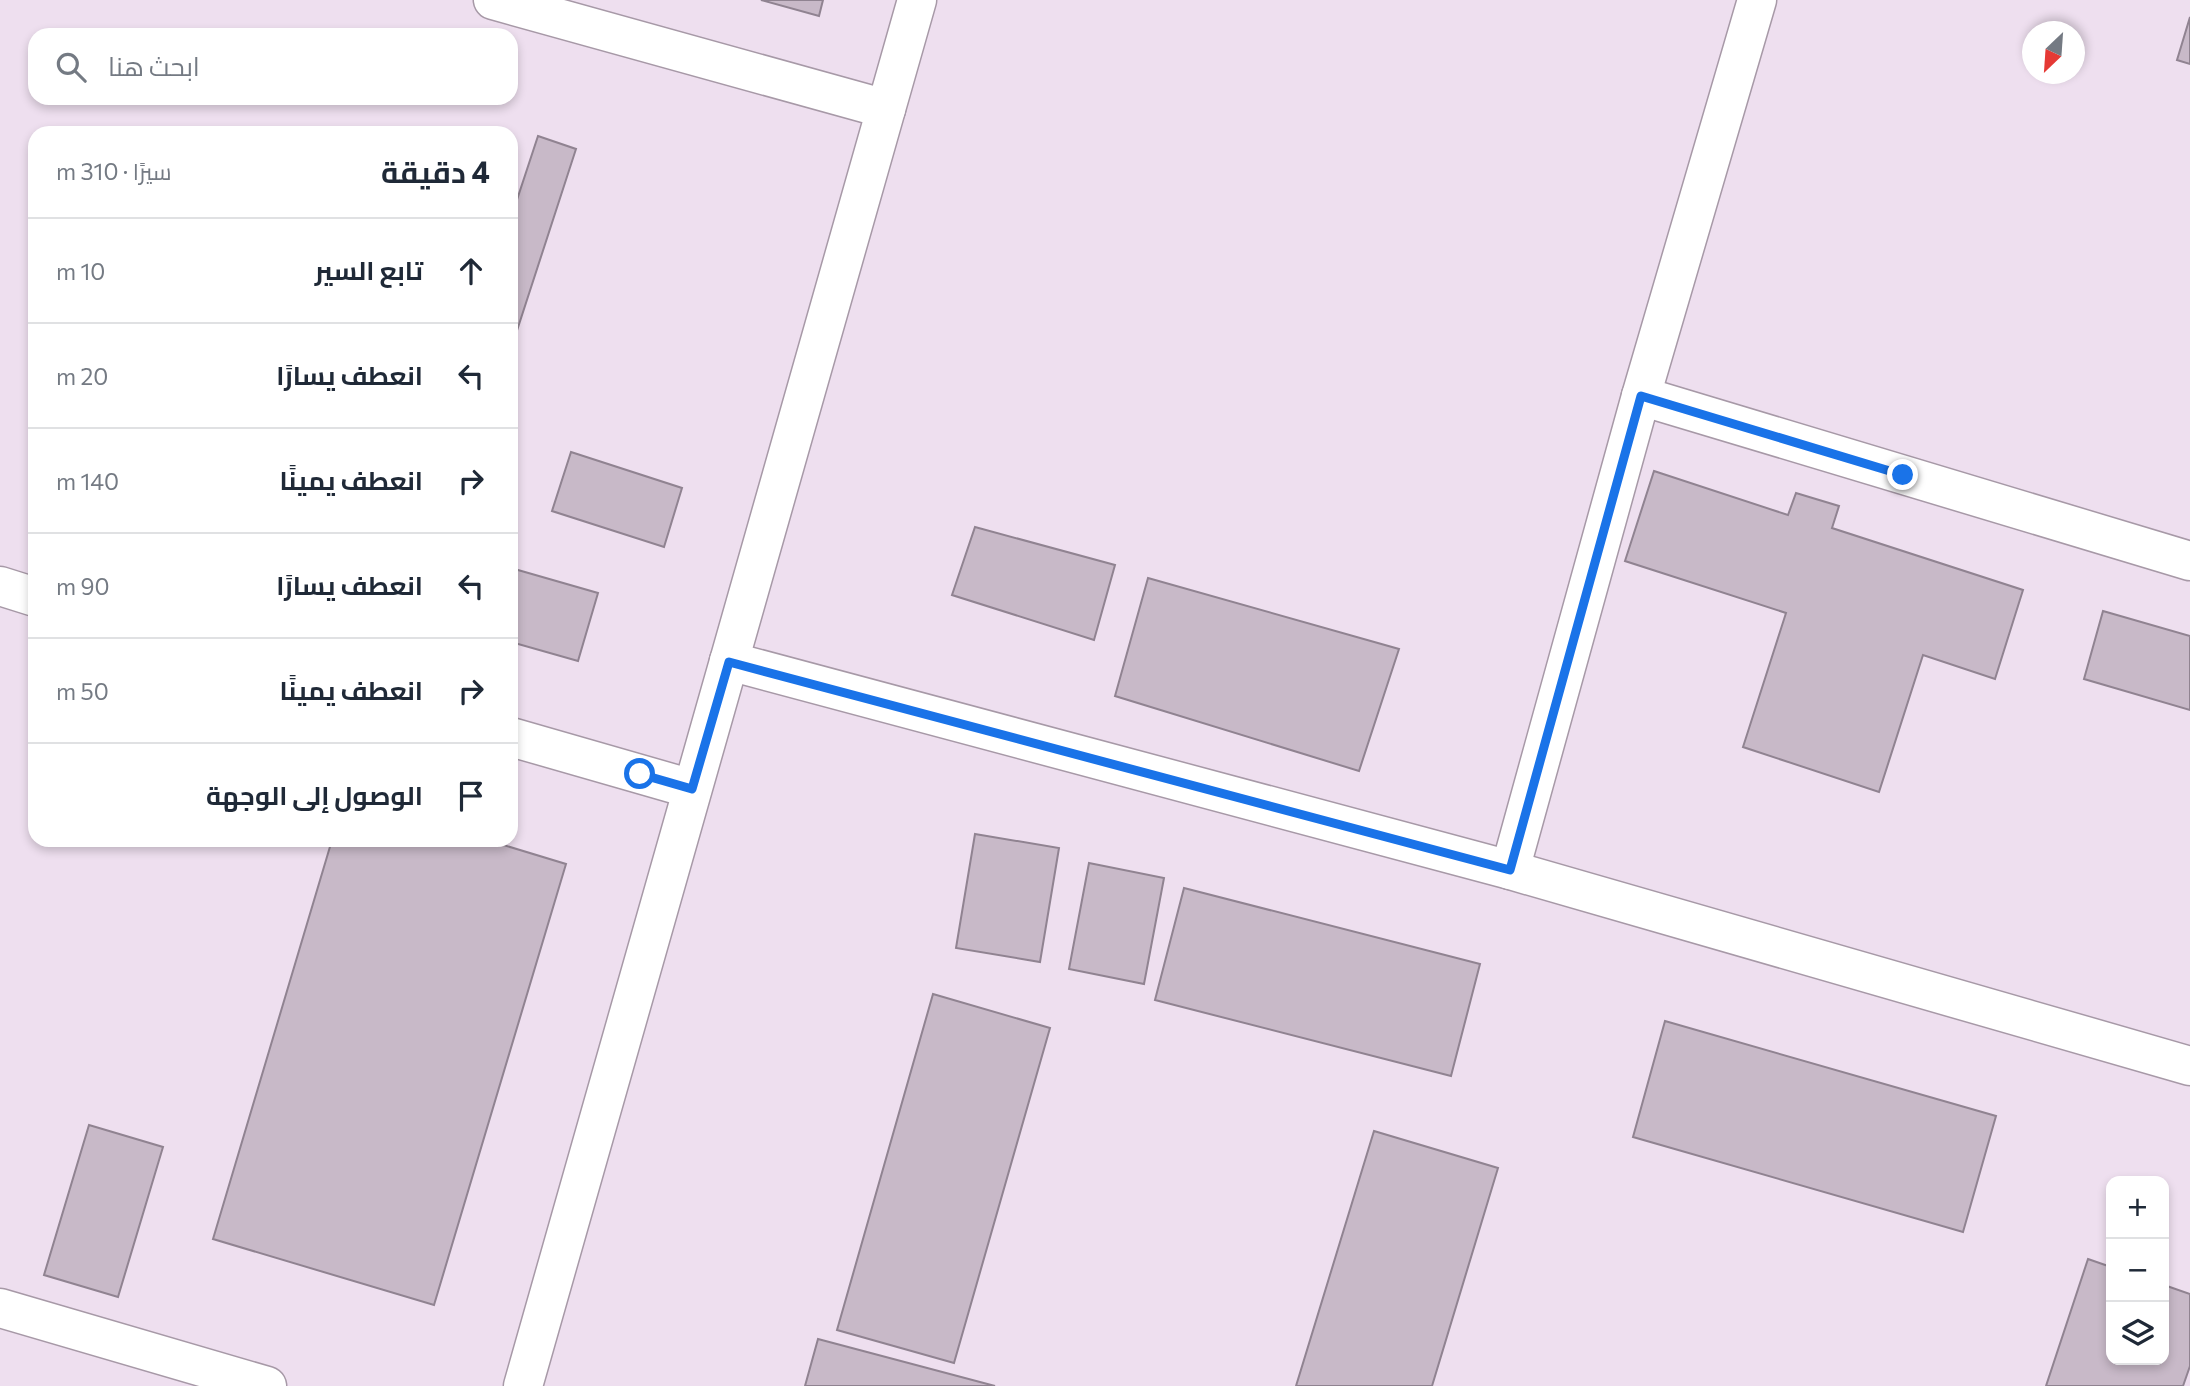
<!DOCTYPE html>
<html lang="ar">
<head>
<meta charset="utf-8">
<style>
	body { margin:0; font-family:Commissioner,Cairo,sans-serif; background:#f2f2f3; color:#1f2937; direction:rtl }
	.controls { position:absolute; right:21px; bottom:21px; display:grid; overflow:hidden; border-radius:14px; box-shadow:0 4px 10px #0003 }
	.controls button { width:63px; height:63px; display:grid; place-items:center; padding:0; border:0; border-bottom:2px solid #e0e1e3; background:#fff; color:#1f2937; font:35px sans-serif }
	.compass { position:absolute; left:2022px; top:21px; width:63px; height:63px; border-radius:50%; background:#fff; box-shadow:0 4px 10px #0003; rotate:205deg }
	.stop { position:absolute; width:21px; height:21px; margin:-16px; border:5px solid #1a73e8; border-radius:50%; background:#fff }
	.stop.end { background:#1a73e8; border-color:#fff; box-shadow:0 2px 7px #0008 }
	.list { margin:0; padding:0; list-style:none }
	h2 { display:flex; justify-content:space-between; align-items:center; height:91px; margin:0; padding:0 28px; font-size:30px }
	h2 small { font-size:23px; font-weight:400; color:#747a83 }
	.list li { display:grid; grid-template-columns:46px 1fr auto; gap:21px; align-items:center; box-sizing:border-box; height:105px; padding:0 28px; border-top:2px solid #e0e1e3 }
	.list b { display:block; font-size:26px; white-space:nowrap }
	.list em { font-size:23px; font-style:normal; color:#747a83 }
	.icon { flex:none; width:38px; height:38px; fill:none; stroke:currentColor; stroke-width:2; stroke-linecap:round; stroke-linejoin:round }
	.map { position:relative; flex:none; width:2190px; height:1386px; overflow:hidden; direction:ltr }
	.search { position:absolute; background:#fff; box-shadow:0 4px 10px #0003; left:28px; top:28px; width:490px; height:77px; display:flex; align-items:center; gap:18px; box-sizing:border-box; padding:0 24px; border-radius:21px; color:#747a83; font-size:26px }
	.panel { position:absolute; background:#fff; box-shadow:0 4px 10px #0003; left:28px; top:126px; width:490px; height:721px; border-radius:21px; direction:rtl }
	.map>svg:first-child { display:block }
	.building { fill:#c8b9c8; stroke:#908391; stroke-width:2 }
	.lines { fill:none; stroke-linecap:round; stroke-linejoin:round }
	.minor-casing { stroke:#a799a7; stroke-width:41 }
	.minor { stroke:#fff; stroke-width:38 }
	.route { stroke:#1a73e8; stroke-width:9 }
</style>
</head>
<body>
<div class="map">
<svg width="2190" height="1386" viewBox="0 0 2190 1386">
	<rect width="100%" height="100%" fill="#eedfef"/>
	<g class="building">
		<path d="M761,0h62l-4,16z"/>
		<path d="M2190,17v47l-13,-4z"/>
		<path d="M538,136l38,13 -65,200v-131z"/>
		<path d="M571,452l111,36 -18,59 -112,-36z"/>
		<path d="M1654,471l134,44 8,-22 43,13 -7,22 191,62 -28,89 -72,-24 -44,137 -136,-45 43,-134 -161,-52z"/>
		<path d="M975,527l140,38 -21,75 -142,-45z"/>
		<path d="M511,568l87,25 -20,68 -67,-19z"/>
		<path d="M1148,578l251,71 -40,122 -244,-75z"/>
		<path d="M2103,611l87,25v74l-106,-31z"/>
		<path d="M975,834l84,14 -19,114 -84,-14z"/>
		<path d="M332,840h155l79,24 -132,441 -221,-66z"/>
		<path d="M1089,863l75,15 -20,106 -75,-15z"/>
		<path d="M1184,888l296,76 -29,112 -296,-76z"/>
		<path d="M933,994l117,34 -96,335 -117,-33z"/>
		<path d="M1665,1021l331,95 -33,116 -330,-95z"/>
		<path d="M89,1125l74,22 -45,150 -74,-22z"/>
		<path d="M1374,1131l124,37 -66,218h-136z"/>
		<path d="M2088,1259l23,8v93h53v-75l26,9v72l-7,20h-137z"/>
		<path d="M818,1339l177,47h-190z"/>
	</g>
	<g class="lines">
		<defs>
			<g id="minor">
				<path d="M493,0l393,109"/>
				<path d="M1641,396l549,165"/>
				<path d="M0,586l35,11"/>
				<path d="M729,661l781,209 680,196"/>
				<path d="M511,737l181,52"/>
				<path d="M1510,870l131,-474 116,-396"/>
				<path d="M0,1308l267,78"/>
				<path d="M523,1386l394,-1386"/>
			</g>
		</defs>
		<use href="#minor" class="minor-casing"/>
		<use href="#minor" class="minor"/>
	</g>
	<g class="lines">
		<path class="route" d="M640,774l52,15 37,-127 781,208 131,-474 262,79"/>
	</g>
</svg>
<div class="controls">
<button>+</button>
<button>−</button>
<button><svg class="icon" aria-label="layers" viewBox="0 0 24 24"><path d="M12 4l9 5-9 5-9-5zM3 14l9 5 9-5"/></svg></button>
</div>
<svg class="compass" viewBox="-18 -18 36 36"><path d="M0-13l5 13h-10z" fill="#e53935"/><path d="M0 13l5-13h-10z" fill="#747a83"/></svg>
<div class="stop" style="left:640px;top:774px"></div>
<div class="stop end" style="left:1903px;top:475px"></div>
<div class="search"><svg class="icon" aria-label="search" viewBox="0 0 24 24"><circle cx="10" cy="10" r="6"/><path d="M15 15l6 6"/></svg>ابحث هنا</div>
<section class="panel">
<h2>4 دقيقة<small>سيرًا · 310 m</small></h2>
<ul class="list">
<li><svg class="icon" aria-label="ahead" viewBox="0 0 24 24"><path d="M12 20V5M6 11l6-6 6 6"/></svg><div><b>تابع السير</b></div><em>10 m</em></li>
<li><svg class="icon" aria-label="left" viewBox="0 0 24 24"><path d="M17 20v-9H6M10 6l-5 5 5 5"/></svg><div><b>انعطف يسارًا</b></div><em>20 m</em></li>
<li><svg class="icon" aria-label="right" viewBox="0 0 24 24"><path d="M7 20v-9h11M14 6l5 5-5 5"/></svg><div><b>انعطف يمينًا</b></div><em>140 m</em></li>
<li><svg class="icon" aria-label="left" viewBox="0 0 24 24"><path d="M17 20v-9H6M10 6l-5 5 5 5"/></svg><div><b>انعطف يسارًا</b></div><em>90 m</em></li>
<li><svg class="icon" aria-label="right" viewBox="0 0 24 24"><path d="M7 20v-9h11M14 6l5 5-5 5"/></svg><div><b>انعطف يمينًا</b></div><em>50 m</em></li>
<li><svg class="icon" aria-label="arrive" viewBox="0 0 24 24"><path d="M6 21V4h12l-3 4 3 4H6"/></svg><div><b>الوصول إلى الوجهة</b></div></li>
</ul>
</section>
</div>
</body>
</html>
